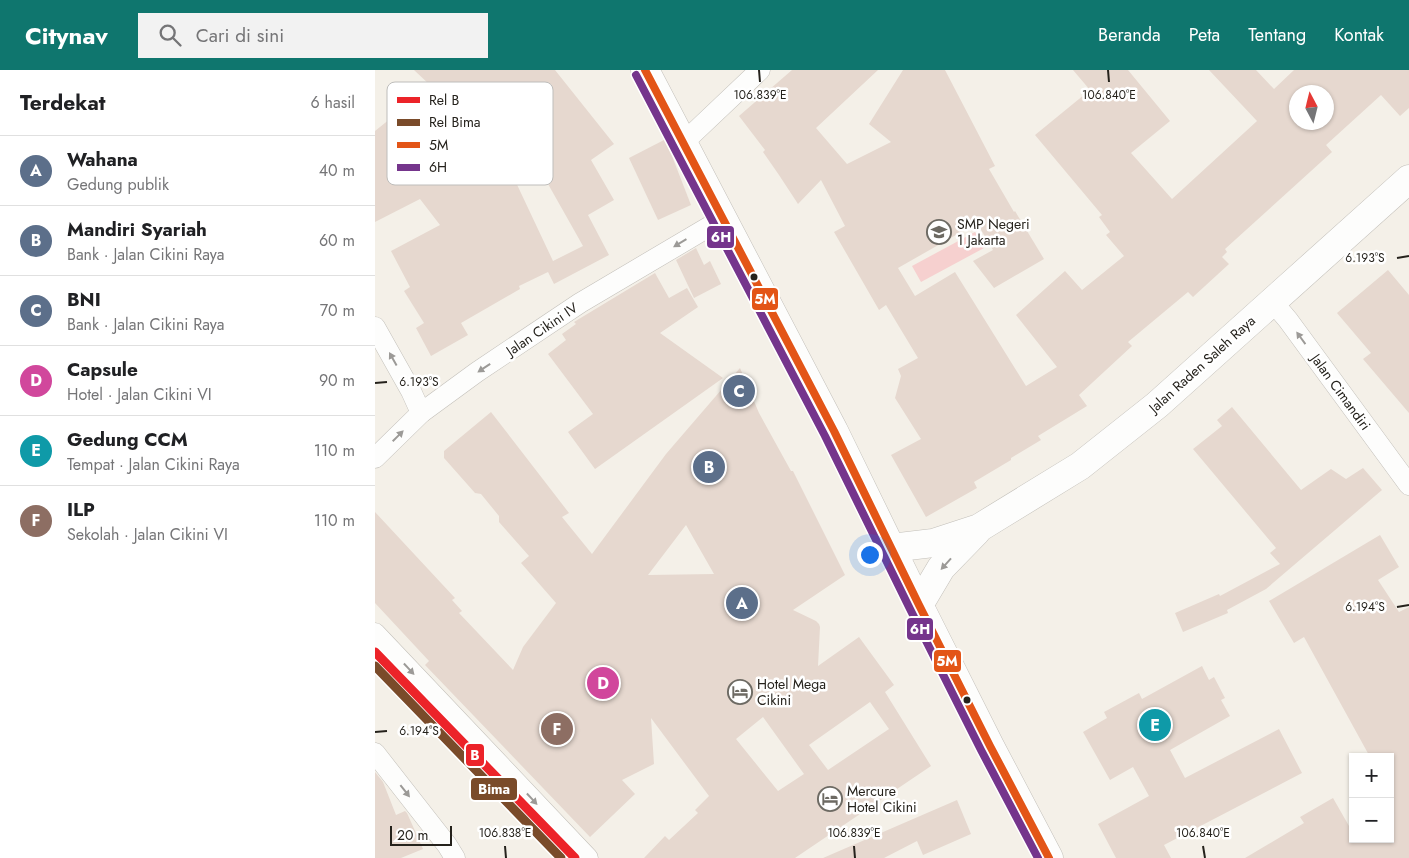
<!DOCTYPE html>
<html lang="id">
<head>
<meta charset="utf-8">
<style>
	body { margin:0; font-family:Jost,sans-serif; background:#f2f2f2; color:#202124 }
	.controls { position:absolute; right:15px; bottom:15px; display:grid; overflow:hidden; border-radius:0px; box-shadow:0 1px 4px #0004 }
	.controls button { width:45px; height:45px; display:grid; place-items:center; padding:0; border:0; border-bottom:1px solid #e0e0e0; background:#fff; color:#202124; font:25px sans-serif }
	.compass { position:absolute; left:914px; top:15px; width:45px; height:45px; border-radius:50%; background:#fff; box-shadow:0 1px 4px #0004; rotate:353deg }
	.scale { position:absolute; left:15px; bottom:12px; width:62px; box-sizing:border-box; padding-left:5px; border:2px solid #25221c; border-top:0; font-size:14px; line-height:18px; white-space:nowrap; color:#25221c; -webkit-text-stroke:4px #fff; paint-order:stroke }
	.you { position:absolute; left:494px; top:484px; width:18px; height:18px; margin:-12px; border:4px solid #fff; border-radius:50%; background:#1a73e8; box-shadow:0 0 0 8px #1a73e833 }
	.badge { display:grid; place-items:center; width:32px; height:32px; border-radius:50%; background:#0f766e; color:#fff; font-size:16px; font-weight:700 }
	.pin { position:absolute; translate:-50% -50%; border:2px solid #fff; box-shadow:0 1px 5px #0006 }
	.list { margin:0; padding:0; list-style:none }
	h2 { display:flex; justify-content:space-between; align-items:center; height:65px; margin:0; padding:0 20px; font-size:21px }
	h2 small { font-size:16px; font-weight:400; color:#757577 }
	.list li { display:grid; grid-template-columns:32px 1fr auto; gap:15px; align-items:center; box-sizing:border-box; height:70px; padding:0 20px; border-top:1px solid #e0e0e0 }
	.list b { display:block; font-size:19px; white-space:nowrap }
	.list p { margin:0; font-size:16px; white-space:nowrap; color:#757577 }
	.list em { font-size:16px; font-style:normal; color:#757577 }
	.icon { flex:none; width:28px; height:28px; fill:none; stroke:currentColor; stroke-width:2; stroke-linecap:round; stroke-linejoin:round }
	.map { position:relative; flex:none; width:1034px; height:788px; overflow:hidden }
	header { display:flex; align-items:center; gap:30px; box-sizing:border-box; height:70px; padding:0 25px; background:#0f766e; color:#fff }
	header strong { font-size:24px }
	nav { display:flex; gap:28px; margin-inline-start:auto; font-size:18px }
	.search { width:350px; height:45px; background:#f2f2f2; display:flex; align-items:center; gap:12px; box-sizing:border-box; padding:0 18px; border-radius:0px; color:#757577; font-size:19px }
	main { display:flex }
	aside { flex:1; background:#fff }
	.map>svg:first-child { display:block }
	.green { fill:#f6d0cf }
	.building { fill:#e6d8cf; fill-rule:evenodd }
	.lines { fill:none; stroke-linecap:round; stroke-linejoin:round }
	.street-casing { stroke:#c2bfb9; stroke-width:21 }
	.secondary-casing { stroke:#c2bfb9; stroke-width:29 }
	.street { stroke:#fdfdfc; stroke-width:20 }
	.secondary { stroke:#fdfdfc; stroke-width:28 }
	.bus-1-casing { stroke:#fff; stroke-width:11 }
	.bus-2-casing { stroke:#fff; stroke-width:11 }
	.bus-1 { stroke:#e35517; stroke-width:8 }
	.bus-2 { stroke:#75358c; stroke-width:8 }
	.rail-1-casing { stroke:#fff; stroke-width:12 }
	.rail-2-casing { stroke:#fff; stroke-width:12 }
	.rail-1 { stroke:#ec2329; stroke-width:9 }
	.rail-2 { stroke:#7a4b2a; stroke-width:9 }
	.oneway { fill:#9c9a97 }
	.ticks { fill:none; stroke:#25221c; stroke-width:2 }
	.bus-dot { fill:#25221c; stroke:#fff; stroke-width:2 }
	.labels { text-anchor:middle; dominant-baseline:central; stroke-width:5; stroke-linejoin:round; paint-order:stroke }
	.poi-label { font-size:14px; fill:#25221c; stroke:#fff; text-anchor:start }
	.street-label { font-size:14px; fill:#25221c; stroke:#fff }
	.key { fill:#fff; stroke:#bebdbb; stroke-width:1 }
	.key-label { font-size:14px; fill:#25221c }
	.ticks-label { font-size:12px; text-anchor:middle; fill:#25221c; stroke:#fff; stroke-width:5; stroke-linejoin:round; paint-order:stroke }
	.line-badge { stroke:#fff; stroke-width:2 }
	.badge-label { font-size:14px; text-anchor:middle; font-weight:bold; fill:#fff }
</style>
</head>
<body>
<header>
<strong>Citynav</strong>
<div class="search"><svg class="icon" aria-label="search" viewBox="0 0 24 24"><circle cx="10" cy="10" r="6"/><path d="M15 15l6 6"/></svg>Cari di sini</div>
<nav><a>Beranda</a><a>Peta</a><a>Tentang</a><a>Kontak</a></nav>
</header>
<main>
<aside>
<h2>Terdekat<small>6 hasil</small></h2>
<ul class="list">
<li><span class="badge" style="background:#5c6f8a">A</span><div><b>Wahana</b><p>Gedung publik</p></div><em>40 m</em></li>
<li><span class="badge" style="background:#5c6f8a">B</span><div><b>Mandiri Syariah</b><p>Bank · Jalan Cikini Raya</p></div><em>60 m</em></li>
<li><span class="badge" style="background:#5c6f8a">C</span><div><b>BNI</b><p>Bank · Jalan Cikini Raya</p></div><em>70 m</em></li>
<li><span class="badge" style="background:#d1479c">D</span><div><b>Capsule</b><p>Hotel · Jalan Cikini VI</p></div><em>90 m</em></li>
<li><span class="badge" style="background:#0f9aa8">E</span><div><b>Gedung CCM</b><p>Tempat · Jalan Cikini Raya</p></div><em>110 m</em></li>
<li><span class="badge" style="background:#8d6e63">F</span><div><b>ILP</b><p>Sekolah · Jalan Cikini VI</p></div><em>110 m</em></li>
</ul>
</aside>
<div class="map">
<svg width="1034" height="788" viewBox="0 0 1034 788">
	<rect width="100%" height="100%" fill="#f4f0e8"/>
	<path class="green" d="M600,162l9,16 -63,34 -9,-16z"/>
	<g class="building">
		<path d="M39,0h141l59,74 -23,16 23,40 -26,15 21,40 -55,29 -6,-12 -29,14 1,3 -59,34 7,12 -37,21 -15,-28 8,-5 -20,-32 6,-4 -19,-36 49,-26 -20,-26 -45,23v-91l56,-45zM142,59l66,117 -30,15 -57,-121z"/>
		<path d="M417,0h86l-62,58 31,36 44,-22 -22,-18 34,-54h42l50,96 -6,3 25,43 1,-1 29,48 -50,29 -21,-27 20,-11 -16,-27 -79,45 17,28 40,-24 71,114 31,-19 -41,-52 49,-44 17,19 42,-34 -18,-21 4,-3 -11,-15 3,-2 -67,-80 55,-45 -17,-20h55l42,51 -39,32 41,46 85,-78 -48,-51h47l18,19 20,-19h115v38l-9,8 -19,-21 -55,50 6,7 -107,97 2,3 -5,5 7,7 -36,33 -5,-5 -60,50 4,4 -53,49 8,11 -49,30 3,4 -30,18v2l-37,22 3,6 -51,29 -35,-62 30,-16 -26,-41 6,-22 -3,-7 20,-11 -32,-53 -7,5 -45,-78 11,-6 -24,-46 -23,24 -19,-29 -16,-23 2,-2 -26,-34zM922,22h30v30h-30z"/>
		<path d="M289,70l8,16 19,49 -33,15 -29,-62z"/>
		<path d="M321,178l8,17 6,-4 11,23 -27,14 -18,-38z"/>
		<path d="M1013,200l21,25v118l-46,-54 8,-6 -34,-40z"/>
		<path d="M280,203l14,25 18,-10 11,19 -38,26 63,45 -128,91 -27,-37 25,-18 -45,-60 18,-14 -4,-6 14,-10 -2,-2z"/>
		<path d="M365,298l19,45 32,58h2l52,104 -52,35 23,11 3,3 1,3 -2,39 41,-29 35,48 -9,7 46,74 -136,92h-151l21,-22 4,4 29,-27 -3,-3 14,-14 -58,-78 3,46 -32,16 13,14 -45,43 -165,-172 4,-4 -54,-58v-91l80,86 -3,2 10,11 -3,2 54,57 10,-23 33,-44 -35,-40 8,-7 -30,-34v-6l-18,-22 -6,-1 -31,-35v-7l47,-39 78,101 -7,4 30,37 74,-100zM311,455l28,49 -66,1zM495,632l19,27 -61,41 -19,-25zM388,647l41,57 -26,17 -42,-52z"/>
		<path d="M857,337l69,83 30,-21 15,10 17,-11 19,22 -116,99 -39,21 1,3 -45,19 -8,-19 44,-19 1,2 60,-32 -10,-11 6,-5 -83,-99 29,-23 -5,-6z"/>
		<path d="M1005,465l19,32 -21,13 21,32 10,-5v251h-164l59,-35 -4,-6 33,-19 20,35v6h37v-82h-20l-66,-120 -10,6 -25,-42z"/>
		<path d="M827,596l7,14 5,-3 11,21 -4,2 9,16 -60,34 15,28 94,-49 23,44 -138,72 7,13h-55l-18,-34 51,-28 -16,-29 -23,13 -27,-48 24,-14 -3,-6 35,-19 3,6z"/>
		<path d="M0,702l8,10 13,33 9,-4 2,2 16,36 -22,9h-26z"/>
		<path d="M582,730l14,34 -48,21 -6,-14 -33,17h-61z"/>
	</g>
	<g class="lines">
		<defs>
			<g id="street">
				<path d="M308,73l77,-73"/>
				<path d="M897,231l16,19 121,165"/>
				<path d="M0,257l36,64 10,22"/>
				<path d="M0,388l46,-45 56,-41 103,-69 142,-84"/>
				<path d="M0,563l213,225"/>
				<path d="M0,683l72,92 8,13"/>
			</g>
			<g id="secondary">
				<path d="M270,0l189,361 85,174 71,141 59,112"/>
				<path d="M516,478l42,-5 46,-15 101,-62 77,-61 252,-226"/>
				<path d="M544,535l22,-37 35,-36"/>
			</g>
		</defs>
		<use href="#street" class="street-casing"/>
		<use href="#secondary" class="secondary-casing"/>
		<use href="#street" class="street"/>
		<use href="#secondary" class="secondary"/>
		<defs>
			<path id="bus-1" d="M270,0l189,361 85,174 71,141 59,112"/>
			<path id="bus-2" d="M261,5l189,361 85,173 71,141 57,108"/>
		</defs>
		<use href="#bus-1" class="bus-1-casing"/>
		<use href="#bus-2" class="bus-2-casing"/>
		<use href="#bus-1" class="bus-1"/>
		<use href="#bus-2" class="bus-2"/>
		<defs>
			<path id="rail-1" d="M0,582l200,206"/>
			<path id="rail-2" d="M0,596l186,192"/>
		</defs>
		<use href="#rail-1" class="rail-1-casing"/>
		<use href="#rail-2" class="rail-2-casing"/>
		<use href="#rail-1" class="rail-1"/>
		<use href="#rail-2" class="rail-2"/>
	</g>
	<defs><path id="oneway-solid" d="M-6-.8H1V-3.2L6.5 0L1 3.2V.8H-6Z" transform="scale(1.25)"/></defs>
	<g class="oneway">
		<use href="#oneway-solid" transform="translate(305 173) rotate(149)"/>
		<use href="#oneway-solid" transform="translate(926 268) rotate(-126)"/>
		<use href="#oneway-solid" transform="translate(18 289) rotate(-119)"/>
		<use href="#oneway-solid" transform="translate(109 298) rotate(146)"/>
		<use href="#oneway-solid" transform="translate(23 366) rotate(-45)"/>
		<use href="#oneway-solid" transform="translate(571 494) rotate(132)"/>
		<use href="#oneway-solid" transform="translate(34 599) rotate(47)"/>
		<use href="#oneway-solid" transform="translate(30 721) rotate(52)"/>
		<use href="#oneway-solid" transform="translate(157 729) rotate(47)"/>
	</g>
	<path class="ticks" d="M384,0l1,12M733,0l1,12M1022,188l12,-2M0,313l12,-1M1022,537l12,-2M0,662l12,-1M130,776l1,12M479,776l1,12M828,776l2,12"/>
	<defs>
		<symbol id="school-ring" viewBox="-11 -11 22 22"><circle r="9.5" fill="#fff" stroke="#6d6a63" stroke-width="1.5"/><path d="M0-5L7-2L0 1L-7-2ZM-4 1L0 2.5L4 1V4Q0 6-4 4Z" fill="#6d6a63"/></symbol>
		<symbol id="hotel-ring" viewBox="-11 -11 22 22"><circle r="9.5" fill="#fff" stroke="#6d6a63" stroke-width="1.5"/><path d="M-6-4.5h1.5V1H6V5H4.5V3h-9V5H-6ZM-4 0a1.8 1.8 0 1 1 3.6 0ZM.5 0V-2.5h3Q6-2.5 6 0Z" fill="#6d6a63"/></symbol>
	</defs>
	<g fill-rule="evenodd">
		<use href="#school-ring" x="550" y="148" width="28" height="28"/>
		<use href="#hotel-ring" x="351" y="608" width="28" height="28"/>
		<use href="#hotel-ring" x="441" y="715" width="28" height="28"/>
	</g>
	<g class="bus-dot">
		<circle cx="379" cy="207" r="4.5"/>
		<circle cx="592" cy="630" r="4.5"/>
	</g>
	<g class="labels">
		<g class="poi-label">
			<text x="582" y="154">SMP Negeri<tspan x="582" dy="16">1 Jakarta</tspan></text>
			<text x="382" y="614">Hotel Mega<tspan x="382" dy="16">Cikini</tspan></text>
			<text x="472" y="721">Mercure<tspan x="472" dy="16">Hotel Cikini</tspan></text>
		</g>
		<g class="street-label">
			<text transform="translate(167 259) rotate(-34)">Jalan Cikini IV</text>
			<text transform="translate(827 294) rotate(-42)">Jalan Raden Saleh Raya</text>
			<text transform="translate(966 322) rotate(54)">Jalan Cimandiri</text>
		</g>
	</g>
	<rect x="12" y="12" width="166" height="103" rx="8" class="key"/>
	<rect x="22" y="27" width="23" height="6" fill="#ec2329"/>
	<rect x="22" y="49" width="23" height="7" fill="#7a4b2a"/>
	<rect x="22" y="72" width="23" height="6" fill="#e35517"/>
	<rect x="22" y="94" width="23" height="7" fill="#75358c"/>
	<g class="key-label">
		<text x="54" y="35">Rel B</text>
		<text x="54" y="57">Rel Bima</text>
		<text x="54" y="80">5M</text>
		<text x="54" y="102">6H</text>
	</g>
	<g class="ticks-label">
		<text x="385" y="29">106.839°E</text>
		<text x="734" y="29">106.840°E</text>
		<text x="990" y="192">6.193°S</text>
		<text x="44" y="316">6.193°S</text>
		<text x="990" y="541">6.194°S</text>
		<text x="44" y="665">6.194°S</text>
		<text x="130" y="767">106.838°E</text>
		<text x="479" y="767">106.839°E</text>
		<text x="828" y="767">106.840°E</text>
	</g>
	<g class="line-badge">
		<rect x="331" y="155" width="29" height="24" rx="5" fill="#75358c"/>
		<rect x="376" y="217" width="28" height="24" rx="5" fill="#e35517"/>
		<rect x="531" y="547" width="28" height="24" rx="5" fill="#75358c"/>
		<rect x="558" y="579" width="29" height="24" rx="5" fill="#e35517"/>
		<rect x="90" y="673" width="20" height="24" rx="5" fill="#ec2329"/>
		<rect x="95" y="707" width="48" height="24" rx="5" fill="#7a4b2a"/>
	</g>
	<g class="badge-label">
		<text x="346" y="172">6H</text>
		<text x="390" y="234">5M</text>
		<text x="545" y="564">6H</text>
		<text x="572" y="596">5M</text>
		<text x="100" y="690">B</text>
		<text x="119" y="724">Bima</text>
	</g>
</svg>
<div class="controls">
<button>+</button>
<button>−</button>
</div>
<svg class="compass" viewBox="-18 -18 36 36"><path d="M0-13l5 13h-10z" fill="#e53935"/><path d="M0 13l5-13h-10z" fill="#757577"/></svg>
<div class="scale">20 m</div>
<div class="you"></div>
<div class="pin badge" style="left:367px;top:533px;background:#5c6f8a">A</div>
<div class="pin badge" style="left:334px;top:397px;background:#5c6f8a">B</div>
<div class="pin badge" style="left:364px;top:321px;background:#5c6f8a">C</div>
<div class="pin badge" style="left:228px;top:613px;background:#d1479c">D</div>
<div class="pin badge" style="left:780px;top:655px;background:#0f9aa8">E</div>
<div class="pin badge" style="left:182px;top:659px;background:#8d6e63">F</div>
</div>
</main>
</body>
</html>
